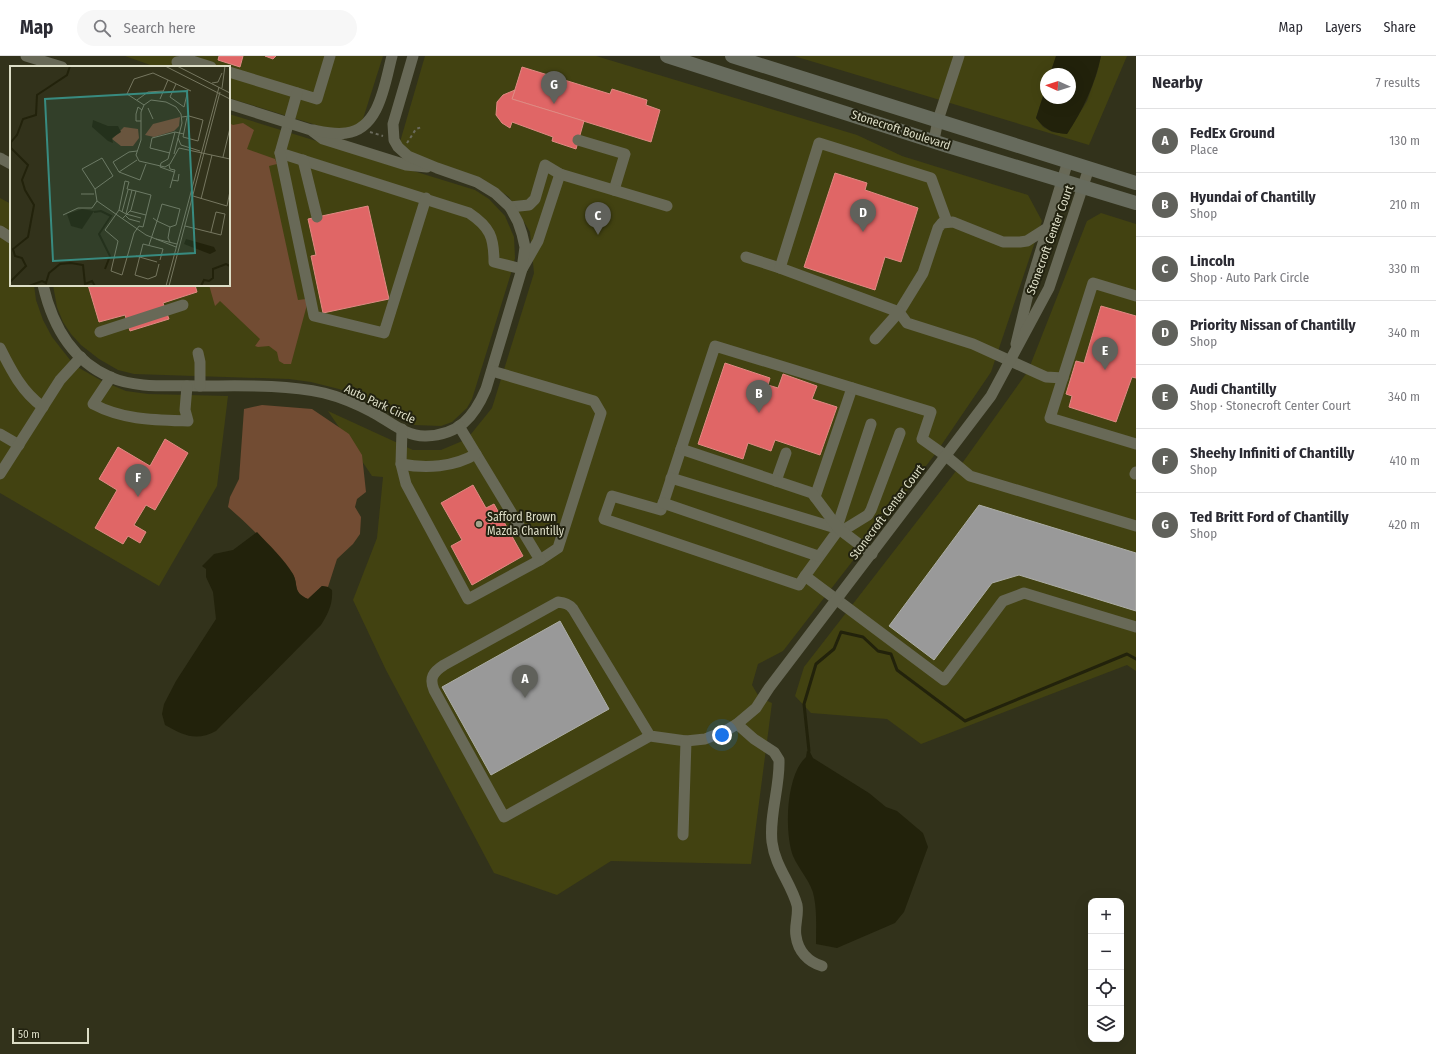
<!DOCTYPE html>
<html lang="en">
<head>
<meta charset="utf-8">
<style>
	body { margin:0; font-family:"Fira Sans Condensed",sans-serif; background:#f7f7f7; color:#2b2b33 }
	.controls { position:absolute; right:12px; bottom:12px; display:grid; overflow:hidden; border-radius:8px; box-shadow:0 4px 16px #0002 }
	.controls button { width:36px; height:36px; display:grid; place-items:center; padding:0; border:0; border-bottom:1px solid #e1e1e2; background:#fff; color:#2b2b33; font:20px sans-serif }
	.compass { position:absolute; left:1040px; top:12px; width:36px; height:36px; border-radius:50%; background:#fff; box-shadow:0 4px 16px #0002; rotate:273deg }
	.scale { position:absolute; left:12px; bottom:10px; width:77px; box-sizing:border-box; padding-left:4px; border:2px solid #dddec7; border-top:0; font-size:11px; line-height:14px; white-space:nowrap; color:#dddec7; -webkit-text-stroke:3px #222210; paint-order:stroke }
	.you { position:absolute; left:722px; top:679px; width:14px; height:14px; margin:-10px; border:3px solid #fff; border-radius:50%; background:#1a73e8; box-shadow:0 0 0 6px #1a73e833 }
	.badge { display:grid; place-items:center; width:26px; height:26px; border-radius:50%; background:#60615b; color:#fff; font-size:13px; font-weight:700 }
	.pin { position:absolute; translate:-50% -33px; filter:drop-shadow(0 1px 2px #0008) }
	.pin::after { content:''; position:absolute; top:21px; width:14px; height:12px; background:inherit; clip-path:polygon(0 0,100% 0,50% 100%) }
	.list { margin:0; padding:0; list-style:none }
	h2 { display:flex; justify-content:space-between; align-items:center; height:52px; margin:0; padding:0 16px; font-size:17px }
	h2 small { font-size:13px; font-weight:400; color:#7c7c81 }
	.list li { display:grid; grid-template-columns:26px 1fr auto; gap:12px; align-items:center; box-sizing:border-box; height:64px; padding:0 16px; border-top:1px solid #e1e1e2 }
	.list b { display:block; font-size:15px; white-space:nowrap }
	.list p { margin:0; font-size:13px; white-space:nowrap; color:#7c7c81 }
	.list em { font-size:13px; font-style:normal; color:#7c7c81 }
	.icon { flex:none; width:22px; height:22px; fill:none; stroke:currentColor; stroke-width:2; stroke-linecap:round; stroke-linejoin:round }
	.map { position:relative; flex:none; width:1136px; height:998px; overflow:hidden }
	header { display:flex; align-items:center; gap:24px; box-sizing:border-box; height:56px; padding:0 20px; background:#fff; border-bottom:1px solid #e1e1e2 }
	header strong { font-size:19px }
	nav { display:flex; gap:22px; margin-inline-start:auto; font-size:14px }
	.search { width:280px; height:36px; background:#f7f7f7; display:flex; align-items:center; gap:10px; box-sizing:border-box; padding:0 14px; border-radius:22px; color:#7c7c81; font-size:15px }
	main { display:flex }
	aside { flex:1; background:#fff }
	.map>svg:first-child { display:block }
	.built { fill:#424211 }
	.green { fill:#724c33 }
	.water { fill:#22220b }
	.shops { fill:#e06666; stroke:#df8a83 }
	.industry { fill:#999; stroke:#adaea7 }
	.lines { fill:none; stroke-linecap:round; stroke-linejoin:round }
	.stream { stroke:#22220b; stroke-width:3 }
	.path { stroke:#6b6b5c; stroke-width:2; stroke-dasharray:3 3; stroke-linecap:butt }
	.minor { stroke:#686957; stroke-width:11 }
	.major { stroke:#676b5d; stroke-width:14 }
	.poi-dot { fill:#a1a28b; stroke:#222210; stroke-width:1.5 }
	.labels { text-anchor:middle; dominant-baseline:central; stroke-width:4; stroke-linejoin:round; paint-order:stroke }
	.street-label { font-size:12px; fill:#dddec7; stroke:#222210 }
	.poi-label { font-size:12px; fill:#dddec7; stroke:#222210; text-anchor:start }
	.inset-river { fill:none; stroke:#22220b; stroke-width:2 }
	.inset-road { fill:none; stroke:#767760; stroke-width:1 }
	.view { fill:#388b80; fill-opacity:0.15; stroke:#388b80; stroke-width:2 }
	.inset-edge { fill:none; stroke:#dddec7; stroke-width:2 }
</style>
</head>
<body>
<header>
<strong>Map</strong>
<div class="search"><svg class="icon" aria-label="search" viewBox="0 0 24 24"><circle cx="10" cy="10" r="6"/><path d="M15 15l6 6"/></svg>Search here</div>
<nav><a>Map</a><a>Layers</a><a>Share</a></nav>
</header>
<main>
<div class="map">
<svg width="1136" height="998" viewBox="0 0 1136 998">
	<rect width="100%" height="100%" fill="#32321b"/>
	<g class="built">
		<path d="M125,0h258l-22,69 -19,8 -113,-35v-31h-73z"/>
		<path d="M425,0h171l261,79 45,21 126,39 14,26 -51,151 -55,81 -153,198 -25,13 -6,21 7,12 13,6 -21,161 -140,-3 -54,34 -63,-22 -108,-203 -33,-70 24,-62 6,-61 -11,-1 -44,-65 85,39h28l26,-11 25,-31 42,-135 -4,-41 -21,-35 -28,-19 -70,-23 -11,-13z"/>
		<path d="M794,0h262l-6,18h-4v13l-10,31 7,9 9,5 15,2 20,-33 10,-28 4,-17h26l-38,89z"/>
		<path d="M229,58l246,76 14,9 16,17 9,21 1,21 -3,12 -40,129 -5,9 -15,14 -11,4 -27,-1 -52,-27 -23,-9 -28,-7 -22,-3 -155,-5 -16,-4 -19,-11 -18,-14 -10,-11 -8,-12 -6,-15 -4,-22h176z"/>
		<path d="M0,142l11,6v81h23l2,15 7,20 9,17 22,28 28,16 24,10 22,3 80,2 -11,90 -58,100 -159,-93z"/>
		<path d="M1101,157l35,11v447l-9,-6 -206,79 -34,-25 -76,-6 -16,-17 9,-29 159,-205 65,-91 59,-150z"/>
	</g>
	<g class="green">
		<path d="M229,67l4,2 10,-2 11,7 -7,19 28,10 2,5 -8,2 29,134 8,-1 2,2 -17,63h-7l-5,-3 -2,-9 -8,-6 -11,1 -3,-1 5,-7 -40,-38 -5,5 -6,-21h20z"/>
		<path d="M262,349l50,4 37,25 13,21 4,37 -9,7 -2,8 6,10 -1,17 -7,10 -16,15 -9,28 -6,-1 -14,13c-17,-7 -8,-16 -17,-27 -19,-24 -40,-45 -63,-65l2,-10 9,-18 5,-70z"/>
	</g>
	<g class="water">
		<path d="M1056,0h45c-6,28 -18,54 -34,78 -14,-1 -22,-4 -31,-16l10,-31v11h24v-24h-20z"/>
		<path d="M257,476c11,12 28,28 36,42 6,11 -1,18 15,25l14,-13 6,1 4,3c1,14 -4,24 -11,35l-105,106c-20,11 -33,4 -51,-6l-3,-11 2,-10 12,-23 40,-62 -3,-27 -7,-15v-8l-4,-3 12,-12 19,-4z"/>
		<path d="M807,695l3,1 3,6 56,35 17,14 11,4 26,22 5,14 -24,65 -9,11 -58,25 -21,-4c0,-15 1,-32 -2,-47 -2,-14 -15,-27 -21,-41 -9,-25 -7,-81 13,-99z"/>
	</g>
	<g class="shops">
		<path d="M219,0h24l-3,11 -22,-7z"/>
		<path d="M265,0h11l-3,3z"/>
		<path d="M522,11l88,27 2,-5 35,11 -1,5 14,5 -9,32 -139,-43z"/>
		<path d="M515,34l-3,9 72,22 -8,28 -24,-8 1,-4 -41,-15 -2,6 -8,-5 -6,-8 1,-13 6,-7z"/>
		<path d="M835,117l32,10 -2,7 53,18 -17,54 -16,-5 -10,33 -71,-23z"/>
		<path d="M368,150l21,93 -66,14 -12,-57 5,-1 -8,-36z"/>
		<path d="M88,229h107l2,7 -34,11 6,16 -39,12 -5,-16 -26,7z"/>
		<path d="M1101,250l35,10v62l-4,-1 -16,45 -47,-15 3,-11 -6,-2 10,-33 8,2z"/>
		<path d="M725,307l45,15 -2,7 10,3 5,-14 34,12 -5,13 25,8 -17,48 -45,-15 -4,11 -23,-8 -5,16 -45,-15z"/>
		<path d="M165,383l23,14 -33,57 -9,-5 -12,20 12,7 -6,11 -12,-7 -5,8 -28,-16 22,-38 -18,-11 19,-32 32,19z"/>
		<path d="M473,429l13,23 8,-4 29,52 -51,29 -21,-39 11,-6 -21,-37z"/>
	</g>
	<g class="industry">
		<path d="M979,449l157,48v58l-117,-36 -27,8 -58,77 -45,-34z"/>
		<path d="M560,565l49,88 -118,66 -49,-88z"/>
	</g>
	<g class="lines">
		<path class="stream" d="M809,695l-5,-47 12,-40 18,-15 7,-17 22,5 15,14 13,3 6,16 68,51 162,-67 9,5"/>
		<g class="path">
			<path d="M370,76l13,4"/>
			<path d="M407,87l9,-14 6,-2"/>
		</g>
		<g class="minor">
			<path d="M26,0l36,11"/>
			<path d="M177,6l12,-2 22,7"/>
			<path d="M229,16l88,27 13,-43"/>
			<path d="M297,37l-17,60 189,60c21,14 25,24 25,49l28,7 16,-28 22,-67"/>
			<path d="M229,48l82,26 12,9 83,26 21,2"/>
			<path d="M313,74c10,2 22,5 33,3 34,-4 39,-51 46,-77"/>
			<path d="M578,84l47,14 -11,36"/>
			<path d="M934,84l4,-20 21,-64"/>
			<path d="M280,97l34,163 70,17 42,-135"/>
			<path d="M0,102l11,6"/>
			<path d="M303,104l14,57"/>
			<path d="M510,151l19,-2 6,-6 10,-34 15,9 107,32"/>
			<path d="M1049,171l-22,14 -7,1h-17l-50,-20 -11,1 -4,5 -15,45 -24,39 8,11 66,21 64,29 9,4 17,1"/>
			<path d="M0,175l11,7"/>
			<path d="M746,201l34,11"/>
			<path d="M43,229c9,39 28,75 67,92 27,12 61,8 90,9 40,0 84,-2 124,7 16,4 33,11 48,19 16,8 34,25 54,24 33,-1 48,-19 60,-47l36,-120 3,-22 -3,-13 -4,-12 -8,-15 -15,-14 -18,-11 -40,-14 -29,-12 -10,-9 -4,-7 -1,-16 20,-68"/>
			<path d="M1136,240l-43,-13 -43,135 86,26"/>
			<path d="M100,276l83,-27"/>
			<path d="M875,283l24,-27 -119,-44 39,-125 112,35 16,44"/>
			<path d="M1016,288l14,-58 38,-125"/>
			<path d="M0,292c11,22 22,44 43,59"/>
			<path d="M198,297l2,9v24"/>
			<path d="M492,315l102,30 7,12 -43,135 -18,12"/>
			<path d="M111,321l-18,27c30,16 61,16 95,17l-3,-11 2,-24"/>
			<path d="M402,373l-1,35 5,20 62,115 72,-39 -81,-134"/>
			<path d="M0,378l19,11"/>
			<path d="M681,393l-20,61 -49,-14 -8,23 195,66 6,-9"/>
			<path d="M401,408c25,5 53,3 75,-10"/>
			<path d="M0,418l60,-94 21,-23"/>
			<path d="M1135,418l1,-2"/>
			<path d="M671,422l168,51 -34,47 139,104 59,-79 21,-8 112,34"/>
			<path d="M776,425l10,-28"/>
			<path d="M815,441l37,-109"/>
			<path d="M663,447l155,53"/>
			<path d="M837,471l34,-103"/>
			<path d="M842,475l26,-16 3,-5 29,-77"/>
			<path d="M872,498l-33,-25 -27,-36 -131,-44 34,-103 216,66 -9,27 24,17 24,20 166,50"/>
			<path d="M737,668l17,15 20,13 5,8c1,27 -10,55 -7,82 3,24 19,41 25,63 2,10 -3,21 -1,31 2,15 12,26 26,30"/>
			<path d="M650,680l-77,-127c-4,-5 -8,-6 -15,-7l-114,63c-11,7 -15,13 -10,25l70,127 146,-81 36,5 19,-2 22,-9 10,-6 19,-16 13,-20 222,-292 58,-108 40,-120"/>
			<path d="M683,779l3,-94"/>
		</g>
		<g class="major">
			<path d="M667,0l281,90 188,57"/>
			<path d="M732,0l404,127"/>
		</g>
	</g>
	<circle class="poi-dot" cx="479" cy="468" r="4"/>
	<g class="labels">
		<g class="street-label">
			<text transform="translate(901 74) rotate(18)">Stonecroft Boulevard</text>
			<text transform="translate(1050 184) rotate(-70)">Stonecroft Center Court</text>
			<text transform="translate(380 348) rotate(25)">Auto Park Circle</text>
			<text transform="translate(887 456) rotate(-53)">Stonecroft Center Court</text>
		</g>
		<g class="poi-label">
			<text x="487" y="461">Safford Brown<tspan x="487" dy="14">Mazda Chantilly</tspan></text>
		</g>
	</g>
	<g transform="translate(10 10)">
		<rect width="220" height="220" fill="#32321b"/>
		<path d="M170,51l-1,9 -5,5 -20,6 -9,-2 8,-11zM114,61l14,2 1,9 -6,8h-12l-9,-7z" fill="#724c33"/>
		<path d="M83,54l15,6h10l3,6 -9,6 1,5 -5,-2 -16,-14zM72,143l12,2 -12,18 -11,-3 -4,-12zM176,173l28,8 2,4 -6,3 -21,-8 -5,-2z" fill="#22220b"/>
		<path class="inset-river" d="M84,146l7,-1 10,5 -12,18 11,22 -5,13M0,216l16,-16 -4,-8 -7,-2 -2,-7 15,-12 6,-32 -9,-15 -3,-10 6,-15 -17,-17v-6l6,-7 6,-16 13,-4 1,-20 30,-20 3,-9M19,220l13,-5 4,2 3,-10 11,-9 11,-1 12,2 2,19 7,-3 3,5M191,220l3,-6 5,1 4,-3v-9l13,-5 4,2"/>
		<path class="inset-road" d="M155,0l65,33M167,0l53,27M158,14l23,11M202,17l6,-1 4,-9M166,18l-6,13 14,10 4,-17M212,22l3,-22M127,34l11,-8 15,-1M134,39l-17,-11 7,-15 19,-6 15,7 -8,19M138,42l5,11M172,51l7,-1 14,4 -5,21 -15,-4 4,-20M131,55h-5v-7l2,-7 4,3M168,72l3,7 19,6M127,85l-8,1 -16,10 6,10 18,-12M160,87l-20,-5 2,-10 23,-6M164,88l8,-31 -1,-9 -5,-7 -10,-5 -15,-2 -7,5 -3,7v28l-5,15 3,6 26,6 5,-3 9,-16 51,11M213,91l7,-29M159,99l1,4 5,1 -5,18M109,106l21,8 6,-16M164,106l-14,-5 1,-4 7,-4 7,-27 9,2M162,114l6,1 1,-7M85,123l18,-13 -11,-18 -20,11 13,20 2,12 49,34 30,12M71,128h13M183,130l34,10 3,-15M191,133l11,-44M109,144l6,-29 4,1 -2,7 9,2M120,145l16,4M112,146l6,-22M116,148l15,4M53,149l15,-7h14l5,-7M115,149l4,4 11,3M143,152l4,3 5,-17 18,5 -4,16 -6,2M112,153l9,-9 5,-19 15,4 -8,32 -4,-1 -5,7 -12,42 -11,-4 7,-30 -13,-11 14,-20 7,4 6,-24M175,160l36,9 4,-21 -9,-2 -5,20M146,173l21,5M139,179l8,-24 13,6 -2,11 2,4M126,190l21,6M149,198l-3,12 -8,3 -13,-4 8,-31 20,5 -3,11M156,220l53,-199M159,220l51,-194"/>
		<path class="view" d="M177,25l8,162 -142,8 -8,-162z"/>
		<rect width="220" height="220" class="inset-edge"/>
	</g>
</svg>
<div class="controls">
<button>+</button>
<button>−</button>
<button><svg class="icon" aria-label="locate" viewBox="0 0 24 24"><circle cx="12" cy="12" r="6"/><path d="M12 2v4M12 18v4M2 12h4M18 12h4"/></svg></button>
<button><svg class="icon" aria-label="layers" viewBox="0 0 24 24"><path d="M12 4l9 5-9 5-9-5zM3 14l9 5 9-5"/></svg></button>
</div>
<svg class="compass" viewBox="-18 -18 36 36"><path d="M0-13l5 13h-10z" fill="#e53935"/><path d="M0 13l5-13h-10z" fill="#7c7c81"/></svg>
<div class="scale">50 m</div>
<div class="you"></div>
<div class="pin badge" style="left:525px;top:642px">A</div>
<div class="pin badge" style="left:759px;top:357px">B</div>
<div class="pin badge" style="left:598px;top:179px">C</div>
<div class="pin badge" style="left:863px;top:176px">D</div>
<div class="pin badge" style="left:1105px;top:314px">E</div>
<div class="pin badge" style="left:138px;top:441px">F</div>
<div class="pin badge" style="left:554px;top:48px">G</div>
</div>
<aside>
<h2>Nearby<small>7 results</small></h2>
<ul class="list">
<li><span class="badge">A</span><div><b>FedEx Ground</b><p>Place</p></div><em>130 m</em></li>
<li><span class="badge">B</span><div><b>Hyundai of Chantilly</b><p>Shop</p></div><em>210 m</em></li>
<li><span class="badge">C</span><div><b>Lincoln</b><p>Shop · Auto Park Circle</p></div><em>330 m</em></li>
<li><span class="badge">D</span><div><b>Priority Nissan of Chantilly</b><p>Shop</p></div><em>340 m</em></li>
<li><span class="badge">E</span><div><b>Audi Chantilly</b><p>Shop · Stonecroft Center Court</p></div><em>340 m</em></li>
<li><span class="badge">F</span><div><b>Sheehy Infiniti of Chantilly</b><p>Shop</p></div><em>410 m</em></li>
<li><span class="badge">G</span><div><b>Ted Britt Ford of Chantilly</b><p>Shop</p></div><em>420 m</em></li>
</ul>
</aside>
</main>
</body>
</html>
